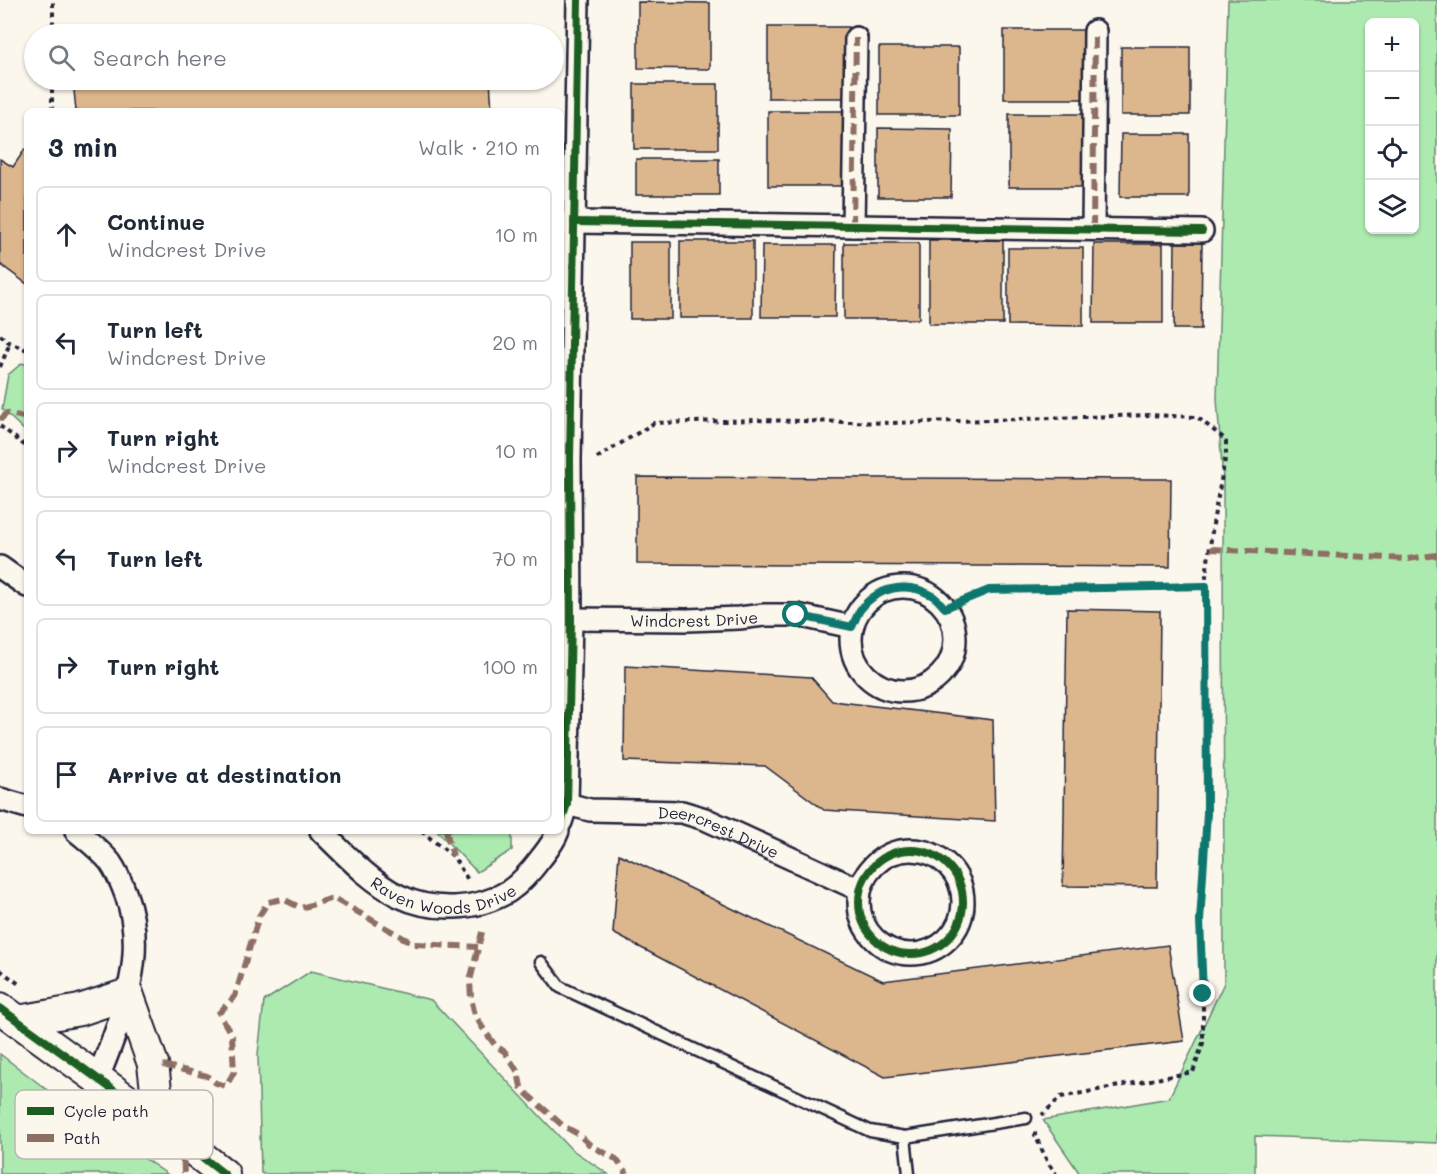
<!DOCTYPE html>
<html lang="en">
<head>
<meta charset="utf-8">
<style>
	body { margin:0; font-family:Mali,sans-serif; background:#f6f6f7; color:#1f2937 }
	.controls { position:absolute; right:18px; top:18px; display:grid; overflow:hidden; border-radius:9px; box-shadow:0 2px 4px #0004 }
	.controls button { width:54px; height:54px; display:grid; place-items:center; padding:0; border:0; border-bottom:2px solid #e0e1e3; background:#fff; color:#1f2937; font:30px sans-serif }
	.stop { position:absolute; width:18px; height:18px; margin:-14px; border:4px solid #0f766e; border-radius:50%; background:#fff }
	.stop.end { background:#0f766e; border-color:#fff; box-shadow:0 2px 6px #0008 }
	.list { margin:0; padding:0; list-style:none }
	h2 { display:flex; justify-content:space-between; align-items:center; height:78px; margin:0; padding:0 24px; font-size:26px }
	h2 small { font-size:20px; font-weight:400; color:#747a83 }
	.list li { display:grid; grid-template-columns:39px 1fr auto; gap:18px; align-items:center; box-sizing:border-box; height:96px; margin:0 12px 12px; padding:0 12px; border:2px solid #e0e1e3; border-radius:9px }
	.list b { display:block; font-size:22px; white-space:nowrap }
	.list p { margin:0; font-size:20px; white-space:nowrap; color:#747a83 }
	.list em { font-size:20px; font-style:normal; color:#747a83 }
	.icon { flex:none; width:33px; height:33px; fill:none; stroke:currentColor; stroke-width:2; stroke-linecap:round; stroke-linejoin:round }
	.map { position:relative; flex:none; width:1437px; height:1174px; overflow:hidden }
	.search { position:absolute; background:#fff; box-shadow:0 2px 4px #0004; left:24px; top:24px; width:540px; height:66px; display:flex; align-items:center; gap:15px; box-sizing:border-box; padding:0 21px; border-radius:33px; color:#747a83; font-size:22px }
	.panel { position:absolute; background:#fff; box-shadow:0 2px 4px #0004; left:24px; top:108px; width:540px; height:726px; border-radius:9px }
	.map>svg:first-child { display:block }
	.green { fill:#adeab0; stroke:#688676; stroke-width:1.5; fill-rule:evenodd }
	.building { fill:#dcb78d; stroke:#22223b; stroke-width:1.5 }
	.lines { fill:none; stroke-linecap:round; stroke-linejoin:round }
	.lane-casing { stroke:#22223b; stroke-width:15 }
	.street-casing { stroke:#22223b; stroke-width:26 }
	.secondary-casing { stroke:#22223b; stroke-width:34 }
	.path { stroke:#22223b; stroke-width:4; stroke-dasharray:4.5 4.5; stroke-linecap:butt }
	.lane { stroke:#fbf7ec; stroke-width:10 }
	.street { stroke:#fbf7ec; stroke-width:21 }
	.secondary { stroke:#fbf7ec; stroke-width:30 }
	.quiet { stroke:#8d6e63; stroke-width:6; stroke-dasharray:12 6; stroke-linecap:butt }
	.cycleway-casing { stroke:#fbf7ec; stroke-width:11 }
	.cycleway { stroke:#1b5e20; stroke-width:8 }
	.route { stroke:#0f766e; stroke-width:8 }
	.labels { text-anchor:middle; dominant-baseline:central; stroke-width:5; stroke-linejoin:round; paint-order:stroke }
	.street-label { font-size:16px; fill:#22223b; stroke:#fbf7ec }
	.key { fill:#fbf7ec; stroke:#bab7b7; stroke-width:1.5 }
	.key-label { font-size:16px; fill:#22223b }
</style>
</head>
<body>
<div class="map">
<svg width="1437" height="1174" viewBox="0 0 1437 1174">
	<rect width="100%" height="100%" fill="#fbf7ec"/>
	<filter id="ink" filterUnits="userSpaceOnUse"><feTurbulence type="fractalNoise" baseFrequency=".0167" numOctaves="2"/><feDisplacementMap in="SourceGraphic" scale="12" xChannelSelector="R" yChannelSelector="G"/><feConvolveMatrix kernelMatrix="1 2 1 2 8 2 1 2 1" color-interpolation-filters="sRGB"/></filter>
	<g filter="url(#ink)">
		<g class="green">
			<path d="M1228,0h209v1143l-182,-7v38h-175l-37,-54 126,-22 55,-115 -1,-503 -6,-81zM1414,22v208h-44v-208z"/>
			<path d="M22,363l5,2v68l-25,-24 6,-34z"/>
			<path d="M437,831h75v19l-35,22z"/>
			<path d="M311,971l120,29 140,149 37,25h-345l-2,-1 -3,-119 6,-53z"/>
			<path d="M0,1054l71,54 96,66h-167z"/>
		</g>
		<g class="building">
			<path d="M638,2l72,1v66l-72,-1z"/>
			<rect x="768" y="27" width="80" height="71"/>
			<path d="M1004,30h81l-1,69h-80z"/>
			<rect x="879" y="47" width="80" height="68"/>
			<rect x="1121" y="47" width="69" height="68"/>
			<path d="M73,80h417l2,31h-416z"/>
			<rect x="634" y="84" width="84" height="65"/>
			<rect x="768" y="111" width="76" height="75"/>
			<rect x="1009" y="114" width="78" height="73"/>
			<path d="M878,128l74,1 -1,68h-73z"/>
			<path d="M1121,134h68v63h-69z"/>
			<path d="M25,149l2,1v134l-27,-20v-105l13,8z"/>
			<rect x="636" y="159" width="83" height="36"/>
			<rect x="929" y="240" width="74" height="84"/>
			<rect x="680" y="241" width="73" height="77"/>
			<rect x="630" y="242" width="41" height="77"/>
			<rect x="844" y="243" width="75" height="76"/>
			<path d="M1175,243h27l-1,86h-27z"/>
			<path d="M1094,244h69v79h-70z"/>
			<path d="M762,245h74l-1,72h-74z"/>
			<path d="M1008,248h75v78l-75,-1z"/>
			<path d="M637,477l534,2 -1,88 -533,-3z"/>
			<path d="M1067,609l93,2 -3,276 -94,-1z"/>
			<path d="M625,666l186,11 21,24 161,19 2,101 -171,-11 -59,-44 -141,-5z"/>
			<path d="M619,854l264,127 285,-36 16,96 -299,36 -272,-144z"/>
		</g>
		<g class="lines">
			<defs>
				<g id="lane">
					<path d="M541,962l19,25 310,144 35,6 121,-19"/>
					<path d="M905,1137l4,37"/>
				</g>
				<g id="street">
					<path d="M574,222l628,9"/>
					<path d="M853,226l3,-188"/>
					<path d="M1093,229l2,-198"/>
					<path d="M0,567l27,19"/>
					<circle cx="903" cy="639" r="52"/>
					<path id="s1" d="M571,619l116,1 52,-2 25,-3h33l55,12"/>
					<path d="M0,799l27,8"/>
					<path id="s2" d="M567,804l23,6 92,2 23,7 155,71"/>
					<path d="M561,822l6,-18 4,-185 -1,-160 8,-459"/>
					<path d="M76,831c12,10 24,19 34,31 7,10 12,22 16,33 23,62 -6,126 -28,183"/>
					<path id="s3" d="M321,831c24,23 48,50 78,65 33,16 78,15 110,-5 12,-8 23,-21 32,-33 7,-9 13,-16 17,-27"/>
					<circle cx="911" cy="902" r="52"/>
				</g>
				<g id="secondary">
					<path d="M0,1008l160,116 64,50"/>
					<path d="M18,1021l62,-11 48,-16 25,70 7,60"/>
				</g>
			</defs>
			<use href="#lane" class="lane-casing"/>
			<use href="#street" class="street-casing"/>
			<use href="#secondary" class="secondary-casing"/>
			<g class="path">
				<path d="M53,34v-34"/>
				<path d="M52,111v-31"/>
				<path d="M0,335l10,8 17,7"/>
				<path d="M0,367l10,-24"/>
				<path d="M0,426l27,21"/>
				<path d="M597,458l57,-35 38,-1 64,-2 137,3 256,-8 48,2 29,23v14l-12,63 -8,59 1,237 -7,108 3,73v49l-10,29 -132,25 -19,18"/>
				<path d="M945,608l44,-18 217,-3"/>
				<path d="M421,831l32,25 15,24"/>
				<path d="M0,970l19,14"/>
				<path d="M1035,1132v3l13,28 8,11"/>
			</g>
			<use href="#lane" class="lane"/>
			<use href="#street" class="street"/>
			<use href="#secondary" class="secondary"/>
			<g class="quiet">
				<path d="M853,226l3,-188"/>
				<path d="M1093,229l2,-198"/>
				<path d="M0,420l7,-7 20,5"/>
				<path d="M1210,549l197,10 30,-4"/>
				<path d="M446,831l7,25"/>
				<path d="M482,932l-12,49 1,17 4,17 9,15 11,15 10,7 13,20 3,15 7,8 34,30 16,9 12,11 26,14 11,15"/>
				<path d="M163,1065l44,11 9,7 10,3 8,-14 -2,-36 -13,-23 16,-17 24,-80 9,-14 15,-3 18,9 32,-10 81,46 64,3"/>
				<path d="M183,1143l1,31"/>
			</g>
			<defs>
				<g id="cycleway">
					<path d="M574,222l628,9"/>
					<path d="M561,822l6,-18 4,-185 -1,-160 8,-459"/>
					<circle cx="911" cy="902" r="52"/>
					<path d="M0,1008l160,116 64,50"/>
				</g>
			</defs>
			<use href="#cycleway" class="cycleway-casing"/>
			<use href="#cycleway" class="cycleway"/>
		</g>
	</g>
	<g class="lines" filter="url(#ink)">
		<path class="route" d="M796,615l56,12c3,-6 5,-12 8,-17 17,-23 47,-29 71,-15 6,3 10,9 14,13l44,-18 217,-4 1,227 -7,108 3,73"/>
	</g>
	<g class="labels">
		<g class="street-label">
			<text stroke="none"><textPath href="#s1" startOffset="123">Windcrest Drive</textPath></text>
			<text stroke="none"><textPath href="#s2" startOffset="156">Deercrest Drive</textPath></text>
			<text stroke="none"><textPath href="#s3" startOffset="147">Raven Woods Drive</textPath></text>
		</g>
	</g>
	<rect x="15" y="1090" width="198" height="69" rx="9" class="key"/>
	<rect x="27" y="1107" width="27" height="8" fill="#1b5e20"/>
	<rect x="27" y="1134" width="27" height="8" fill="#8d6e63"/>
	<g class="key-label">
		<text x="64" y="1117">Cycle path</text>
		<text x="64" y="1144">Path</text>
	</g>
</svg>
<div class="controls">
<button>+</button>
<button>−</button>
<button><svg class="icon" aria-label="locate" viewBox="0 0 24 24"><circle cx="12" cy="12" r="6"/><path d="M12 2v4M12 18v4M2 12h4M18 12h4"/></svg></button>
<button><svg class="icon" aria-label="layers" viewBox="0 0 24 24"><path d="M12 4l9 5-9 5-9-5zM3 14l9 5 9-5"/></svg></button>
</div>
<div class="stop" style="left:796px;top:615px"></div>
<div class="stop end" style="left:1203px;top:994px"></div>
<div class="search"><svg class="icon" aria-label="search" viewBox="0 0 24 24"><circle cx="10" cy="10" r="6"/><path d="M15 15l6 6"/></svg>Search here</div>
<section class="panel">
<h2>3 min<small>Walk · 210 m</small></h2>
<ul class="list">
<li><svg class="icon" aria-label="ahead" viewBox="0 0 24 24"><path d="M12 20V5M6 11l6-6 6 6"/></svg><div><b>Continue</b><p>Windcrest Drive</p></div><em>10 m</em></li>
<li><svg class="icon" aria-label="left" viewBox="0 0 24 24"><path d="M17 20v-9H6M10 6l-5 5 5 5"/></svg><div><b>Turn left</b><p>Windcrest Drive</p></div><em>20 m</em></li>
<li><svg class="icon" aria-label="right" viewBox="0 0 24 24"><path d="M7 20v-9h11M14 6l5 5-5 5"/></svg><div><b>Turn right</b><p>Windcrest Drive</p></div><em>10 m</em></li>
<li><svg class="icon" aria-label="left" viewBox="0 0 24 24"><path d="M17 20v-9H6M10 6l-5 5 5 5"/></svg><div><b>Turn left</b></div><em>70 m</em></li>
<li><svg class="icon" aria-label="right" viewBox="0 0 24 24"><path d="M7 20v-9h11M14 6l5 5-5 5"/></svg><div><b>Turn right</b></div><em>100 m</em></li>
<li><svg class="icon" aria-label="arrive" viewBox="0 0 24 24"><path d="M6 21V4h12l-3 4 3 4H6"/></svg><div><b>Arrive at destination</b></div></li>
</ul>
</section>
</div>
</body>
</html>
